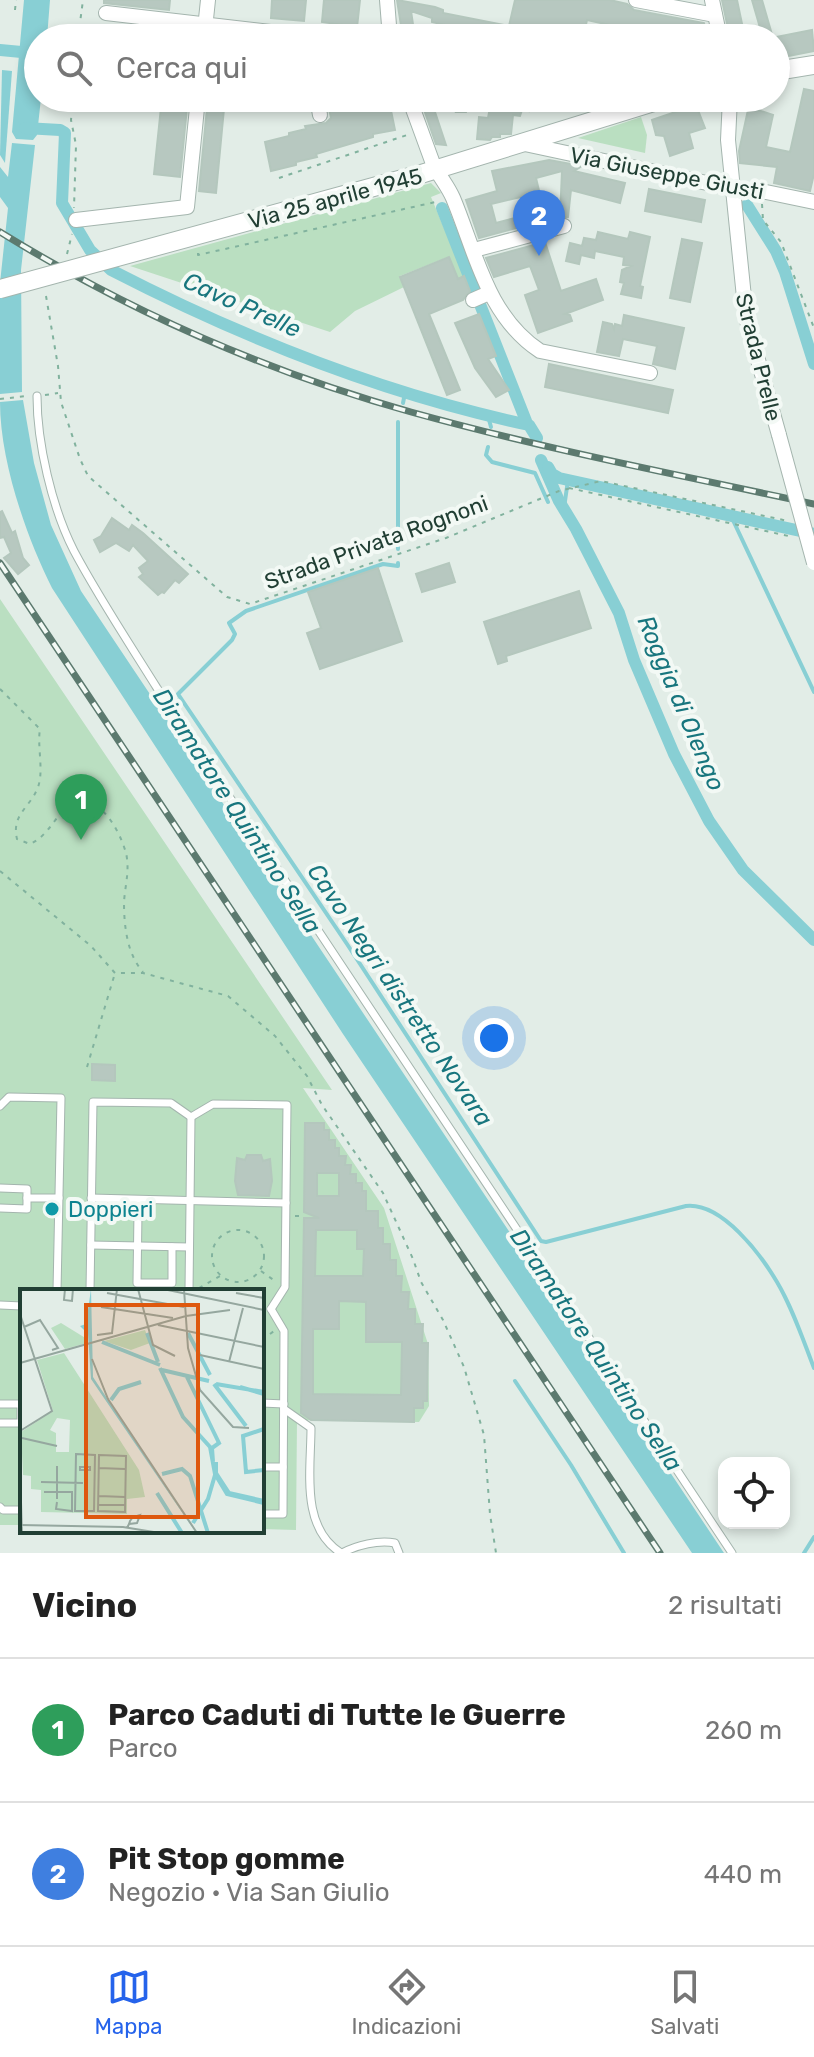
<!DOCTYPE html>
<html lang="it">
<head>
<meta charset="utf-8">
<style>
	:root { --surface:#fff; --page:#f2f2f2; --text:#222; --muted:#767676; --line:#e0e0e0; --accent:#2563eb }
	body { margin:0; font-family:Rubik,sans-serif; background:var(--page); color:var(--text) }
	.controls { position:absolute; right:24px; bottom:24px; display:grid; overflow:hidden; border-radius:16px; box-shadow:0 4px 12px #0003 }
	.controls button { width:72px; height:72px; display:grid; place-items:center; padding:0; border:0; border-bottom:2px solid var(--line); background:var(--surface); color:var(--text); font:40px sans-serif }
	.you { position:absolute; left:494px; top:1038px; width:28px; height:28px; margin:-20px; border:6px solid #fff; border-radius:50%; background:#1a73e8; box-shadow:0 0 0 12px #1a73e833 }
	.badge { display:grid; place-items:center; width:52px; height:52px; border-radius:50%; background:var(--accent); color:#fff; font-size:26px; font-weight:700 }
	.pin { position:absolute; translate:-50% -66px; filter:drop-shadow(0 2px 4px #0008) }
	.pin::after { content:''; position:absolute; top:42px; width:28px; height:24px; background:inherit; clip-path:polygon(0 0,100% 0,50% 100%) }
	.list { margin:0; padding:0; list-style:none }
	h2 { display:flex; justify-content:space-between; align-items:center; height:104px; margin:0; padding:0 32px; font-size:34px }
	h2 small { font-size:26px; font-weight:400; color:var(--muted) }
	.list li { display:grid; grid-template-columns:52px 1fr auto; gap:24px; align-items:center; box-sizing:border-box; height:144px; padding:0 32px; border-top:2px solid var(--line) }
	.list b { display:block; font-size:30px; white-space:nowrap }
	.list p { margin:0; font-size:26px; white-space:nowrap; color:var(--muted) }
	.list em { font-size:26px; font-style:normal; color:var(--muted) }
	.icon { flex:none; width:44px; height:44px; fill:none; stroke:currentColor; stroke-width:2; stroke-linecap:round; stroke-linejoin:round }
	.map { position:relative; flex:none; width:814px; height:1553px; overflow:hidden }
	.search { position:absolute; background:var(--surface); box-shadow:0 4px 12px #0003; left:24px; right:24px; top:24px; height:88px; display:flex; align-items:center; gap:20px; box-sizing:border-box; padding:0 28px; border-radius:44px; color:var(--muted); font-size:30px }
	.sheet { height:392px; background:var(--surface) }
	nav { display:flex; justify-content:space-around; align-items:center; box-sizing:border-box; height:112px; border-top:2px solid var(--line); background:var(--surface); font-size:22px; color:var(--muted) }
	nav a { display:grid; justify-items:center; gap:4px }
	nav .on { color:var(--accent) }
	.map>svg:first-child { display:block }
	.green { fill:#badfc1 }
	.water { fill:#88cfd4 }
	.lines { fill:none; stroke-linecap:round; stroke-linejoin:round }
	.stream { stroke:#88cfd4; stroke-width:4 }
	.canal { stroke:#88cfd4; stroke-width:12 }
	.building { fill:#b7c8c0; stroke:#b4c7bd; stroke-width:2; fill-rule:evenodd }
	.service-casing { stroke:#a4b5ae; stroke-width:9 }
	.minor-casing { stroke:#a4b5ae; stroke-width:16 }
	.tertiary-casing { stroke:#a4b5ae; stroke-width:20 }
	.path { stroke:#81b29e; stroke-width:2; stroke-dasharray:4 6; stroke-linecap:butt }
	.service { stroke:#fff; stroke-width:7 }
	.minor { stroke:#fff; stroke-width:14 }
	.tertiary { stroke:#fff; stroke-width:18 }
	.rail-casing { stroke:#5c7a6f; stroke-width:7 }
	.rail { stroke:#f3f9f5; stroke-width:4; stroke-dasharray:12; stroke-linecap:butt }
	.minor-bridge-casing { stroke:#a4b5ae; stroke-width:16; stroke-linecap:butt }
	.tertiary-bridge-casing { stroke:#a4b5ae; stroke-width:20; stroke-linecap:butt }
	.minor-bridge { stroke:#fff; stroke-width:14 }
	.tertiary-bridge { stroke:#fff; stroke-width:18 }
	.culture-dot { fill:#0f9aa8; stroke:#f3f9f5; stroke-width:3 }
	.labels { text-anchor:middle; stroke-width:8; stroke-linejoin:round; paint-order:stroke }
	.street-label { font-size:22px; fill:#213f34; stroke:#f3f9f5 }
	.culture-label { font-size:22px; fill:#0d838f; stroke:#f3f9f5; text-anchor:start }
	.water-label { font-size:24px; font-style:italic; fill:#18767e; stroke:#f3f9f5 }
	.inset-river { fill:none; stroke:#88cfd4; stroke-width:4 }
	.inset-road { fill:none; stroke:#95a79f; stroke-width:2 }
	.view { fill:#de580e; fill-opacity:0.15; stroke:#de580e; stroke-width:4 }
	.inset-edge { fill:none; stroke:#213f34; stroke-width:4 }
</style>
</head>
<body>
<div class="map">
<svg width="814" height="1553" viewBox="0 0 814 1553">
	<rect width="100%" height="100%" fill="#e2ede7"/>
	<!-- green -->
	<g class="green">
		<path d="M641,117L647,135L645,153L578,138Z"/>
		<path d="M431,183L441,193L431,197L464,276L458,279L448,257L400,276L404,287L355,311L330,332L130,266Z"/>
		<path d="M0,599L332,1090L303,1088L384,1208L428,1344L429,1406L419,1422L297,1420L296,1530L262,1529V1291H22V1525H0Z"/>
	</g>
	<!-- water -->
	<g class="water">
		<path d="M24,0H50L47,38H38V98H41L37,135L33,140L16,139L12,132Z"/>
		<path d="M2,70L12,71L5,163L0,155Z"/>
		<path d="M12,143L35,145L21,270L22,392L0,394V283L8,208L0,197V167L8,177Z"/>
		<path d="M23,400L34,463L51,525L81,591L724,1553H692L343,1034L52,588C26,536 0,461 0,402Z"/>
	</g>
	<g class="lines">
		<!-- stream -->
		<g class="stream">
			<path d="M403,403L405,393"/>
			<path d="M488,416L491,427"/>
			<path d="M488,447L486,455L492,462L535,473L548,502"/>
			<path d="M564,508L568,480"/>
			<path d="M731,516L814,692"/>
			<path d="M398,549V422"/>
			<path d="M398,563V566L383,564L246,611L229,623L235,634L232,640L178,694L347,944L541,1241L546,1242L686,1206C722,1202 761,1255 777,1282C793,1309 803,1340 814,1368"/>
			<path d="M515,1381L571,1465L624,1553"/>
			<path d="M804,1553L814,1537"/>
		</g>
		<!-- canal -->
		<g class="canal">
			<path d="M0,50L32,53"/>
			<path d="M25,128L60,130L65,133L62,203L90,250L111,270C243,338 383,394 529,425L537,438"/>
			<path d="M747,205L776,251L785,272L814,364"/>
			<path d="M442,208L526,421"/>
			<path d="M541,460L559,501L576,529L619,613L634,660L674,754L709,821L743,870L814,940"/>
			<path d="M548,467L552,474L559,478L814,534"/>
		</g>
	</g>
	<!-- building -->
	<g class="building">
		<path d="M104,0H170L169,10L104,3Z"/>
		<path d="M272,0H306L304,21L271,18Z"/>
		<path d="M324,0H360L357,27L322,22Z"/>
		<path d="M397,0L435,7L443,10V13L509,26L515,0H610L627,4L634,10L704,23L707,38H690L689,34L646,27L643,38H607L610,25L587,20L583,38H571L573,29L547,26L545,38H500L432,22V18L411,11L415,38H403Z"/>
		<path d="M722,0H737L745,38H730Z"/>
		<path d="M752,0H762L773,38H763Z"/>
		<path d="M812,30L814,51L778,58L776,37Z"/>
		<path d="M804,89L814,91V174L810,191L774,183L777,167L740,163L739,151L748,110L752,108L773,115L766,147L790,152Z"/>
		<path d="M162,98H188L180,177L154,174Z"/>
		<path d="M208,98H225L216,193L199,191Z"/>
		<path d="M327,98H377L378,103L389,101L395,130L373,134V137L316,154L317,157L296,162V165L271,171L265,142L289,136V133L306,129L305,126L326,123L331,118Z"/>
		<path d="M420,98H469L466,112H456L457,109L432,103L446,145L436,144Z"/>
		<path d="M495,98H531L529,111L522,110L520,116L513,115L511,134H500V137H492L490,140L477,139L479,117L488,118L491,102L494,103Z"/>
		<path d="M696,105L705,128L689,133L693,148L670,156L664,136L656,135L652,120Z"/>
		<path d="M549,160L582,166L574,171L625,183L620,203L571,190L568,217H560L562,171L536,178L546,220L479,238L466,200L497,191L492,171ZM525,196L530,214L496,223L491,204Z"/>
		<path d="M649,189L705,200L701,222L645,211Z"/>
		<path d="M598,232L628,239L630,232L650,237L640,286L643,287L641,298L621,294L624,283L620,282L622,270L631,266L623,265L624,257L595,251L594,258L581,255L579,264L566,261L570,243L582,246L584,238L596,240Z"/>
		<path d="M682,239L702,243L690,302L670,298Z"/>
		<path d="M545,242L561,291L596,279L603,300L565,314L570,315L572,321L538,333L525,295L539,290L530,266L494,277L486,258Z"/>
		<path d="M449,257L458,279L464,276L470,291L463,300L429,314L460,390L447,395L400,277Z"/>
		<path d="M479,314L496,356L488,359L509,390L496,397L475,368L455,323Z"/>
		<path d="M624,315L684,328L675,369L653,364L657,346L623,339L619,356L597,352L603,322L612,324L614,329L615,324L622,326Z"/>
		<path d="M549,364L673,390L668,413L545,387Z"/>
		<path d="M2,511L12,533L15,531L23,558L29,565L18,574L4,558L11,553L4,537L0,538V512Z"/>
		<path d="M112,518L129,530L132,525L143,533L188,574L179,583L175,580L164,593L162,592L158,595L139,577L143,574L139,568L148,561L133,545L129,551L116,543L100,552L94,540L101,536Z"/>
		<path d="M449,563L455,582L422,592L416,574Z"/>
		<path d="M378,568L402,641L320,669L307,633L321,628L308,592Z"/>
		<path d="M579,591L591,628L506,656L507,661L498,664L484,622Z"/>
		<path d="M92,1064L115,1065V1081L92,1080Z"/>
		<path d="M305,1123H324V1130H329V1140H335V1148H339V1156H346L345,1165H351L350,1174H356V1183H362V1191H366V1211H378V1228H383V1244H390V1260H396V1276H402L401,1292H409L408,1309H415V1324H423L422,1343H428L427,1401H423V1408H414V1422L311,1420L301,1413L304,1218H319L304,1212ZM317,1173H339V1196H317ZM316,1230H357V1249H364L363,1276H315ZM339,1301L366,1302V1342H402L401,1395L313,1394V1329H339Z"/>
		<path d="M247,1155H261L263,1161L270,1159L272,1181L269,1196L238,1195L235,1181L237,1158L245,1160Z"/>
	</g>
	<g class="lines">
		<defs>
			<g id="service">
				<path d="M37,396C37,443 52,508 74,551C99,598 129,643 157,688L732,1553"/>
				<path d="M0,1106L9,1097L61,1098L57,1291"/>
				<path d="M0,1188L27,1189V1209L0,1208"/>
				<path d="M27,1198H59"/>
				<path d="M91,1198L286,1203"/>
				<path d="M91,1211L138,1212L137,1283H172V1247"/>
				<path d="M91,1245L189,1247"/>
				<path d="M90,1291L93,1102L171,1103L191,1117L213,1104L287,1105L285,1287L271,1309"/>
				<path d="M189,1291L191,1117"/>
				<path d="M0,1305L22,1306"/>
				<path d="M262,1403L284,1404"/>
				<path d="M0,1404H21V1423H0"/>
				<path d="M284,1409L311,1428C311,1470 300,1527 341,1553"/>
				<path d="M262,1467H283"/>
				<path d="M0,1507L3,1510H22"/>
				<path d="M262,1514H283L284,1331L271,1309"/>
				<path d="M342,1553C357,1545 378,1540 395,1543L399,1553"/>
			</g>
			<g id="minor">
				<path d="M387,0L390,38"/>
				<path d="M636,0L715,15"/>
				<path d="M712,0L720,38"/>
				<path d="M106,13L322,38"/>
				<path d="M204,38L208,0"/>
				<path d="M317,98L320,115"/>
				<path d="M409,98L432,161C437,174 447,184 453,198C476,253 487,316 540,351L650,373"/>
				<path d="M730,98L728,140L746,317L779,435"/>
				<path d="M520,143L735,189L766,192L814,202"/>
				<path d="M76,220L187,207L198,98"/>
				<path d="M474,250L564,226"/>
				<path d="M473,300L489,293"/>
			</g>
			<g id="tertiary">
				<path d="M776,71L814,65"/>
				<path d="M421,174L667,98"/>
			</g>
		</defs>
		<!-- service casing -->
		<use href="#service" class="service-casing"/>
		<!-- minor casing -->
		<use href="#minor" class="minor-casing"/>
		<!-- tertiary casing -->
		<use href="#tertiary" class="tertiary-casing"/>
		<!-- path -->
		<g class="path">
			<path d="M15,10L16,0"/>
			<path d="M78,38L83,0"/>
			<path d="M73,98L71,120L76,145L74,208"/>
			<path d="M279,178L407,135"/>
			<path d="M762,204L763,220L781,242L814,328"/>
			<path d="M198,253V255L440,201"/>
			<path d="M67,254L72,234"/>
			<path d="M46,296L58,366L61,402L80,459L88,476L227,597L250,604L446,538L559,491L601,481L788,521"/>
			<path d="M45,395L58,393"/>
			<path d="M0,399L27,396"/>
			<path d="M569,488L793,537"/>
			<path d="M0,689L40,729C37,746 44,771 38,787C31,807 11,814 17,839L30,844C51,835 58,808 74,803C101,794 120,832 126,853C130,870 125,886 124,902C124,926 127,954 143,972"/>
			<path d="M0,871L91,946L115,973H143L228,996L275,1036L307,1076L322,1105L383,1193L413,1259L421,1282L443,1320L464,1367L484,1435L490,1514L496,1553"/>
			<path d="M87,1067L115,973"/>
			<path d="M295,1216H304"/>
			<circle cx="238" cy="1256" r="26"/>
			<path d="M261,1271L275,1281"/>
			<path d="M199,1288L220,1276"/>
			<path d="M262,1340L274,1331"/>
		</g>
		<!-- service -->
		<use href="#service" class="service"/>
		<!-- minor -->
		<use href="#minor" class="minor"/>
		<!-- tertiary -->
		<use href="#tertiary" class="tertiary"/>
		<defs>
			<g id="rail">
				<path d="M0,232C127,310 267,372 411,412C544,449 679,475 814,504"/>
				<path d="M0,563L660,1553"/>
			</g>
		</defs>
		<!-- rail casing -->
		<use href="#rail" class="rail-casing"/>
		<!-- rail -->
		<use href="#rail" class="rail"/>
		<defs>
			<path id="minor-bridge" d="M779,435L814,563"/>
			<path id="tertiary-bridge" d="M0,289L421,174"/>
		</defs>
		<!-- minor-bridge casing -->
		<use href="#minor-bridge" class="minor-bridge-casing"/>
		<!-- tertiary-bridge casing -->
		<use href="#tertiary-bridge" class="tertiary-bridge-casing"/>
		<!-- minor-bridge -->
		<use href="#minor-bridge" class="minor-bridge"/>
		<!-- tertiary-bridge -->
		<use href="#tertiary-bridge" class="tertiary-bridge"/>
	</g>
	<!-- markers -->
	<circle class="culture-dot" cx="52" cy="1209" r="8"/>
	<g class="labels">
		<!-- street labels -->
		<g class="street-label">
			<text transform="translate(667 173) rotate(11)" y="8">Via Giuseppe Giusti</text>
			<text transform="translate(335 198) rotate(-15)" y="8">Via 25 aprile 1945</text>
			<text transform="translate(759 357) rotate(76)" y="8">Strada Prelle</text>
			<text transform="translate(376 542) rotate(-20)" y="8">Strada Privata Rognoni</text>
		</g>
		<!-- culture labels -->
		<g class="culture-label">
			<text x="68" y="1217">Doppieri</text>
		</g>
		<!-- water labels -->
		<g class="water-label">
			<text transform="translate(242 305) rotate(24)" y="8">Cavo Prelle</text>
			<text transform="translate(681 703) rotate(67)" y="8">Roggia di Olengo</text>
			<text transform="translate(237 811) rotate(57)" y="8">Diramatore Quintino Sella</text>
			<text transform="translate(400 995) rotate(56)" y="8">Cavo Negri distretto Novara</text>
			<text transform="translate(596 1350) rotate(56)" y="8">Diramatore Quintino Sella</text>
		</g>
	</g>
	<!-- overview -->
	<g transform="translate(20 1289)">
		<rect width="244" height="244" fill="#e2ede7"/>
		<path d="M41,34L67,50V54L45,60L31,39ZM125,41L130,54L111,61L84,52ZM44,64L119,181L125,208L107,210V225L21,223V201L11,200V187L3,186L1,143L33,122L17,71ZM37,129L50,131L49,163H36V144L30,141Z" fill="#badfc1" fill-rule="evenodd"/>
		<path d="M71,0L73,88L176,244L71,90L68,45L60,37L66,35Z" fill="#88cfd4"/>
		<path class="inset-river" d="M127,44L138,73M168,44L190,86M82,53L140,76M140,79L163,128L190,158L195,185L207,205L244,214M142,81L189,92M166,86L199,154L192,159L193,173M194,95L226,137M196,95L244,103M220,98L244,105M91,111L99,100L121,93M244,140L223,147L226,183L244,181M196,173V184L209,204L244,212M142,185L162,180L170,187L188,244M137,204L162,244M173,234L188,210L195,186"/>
		<path class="inset-road" d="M45,0L44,11L52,12L53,0M118,0L133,56L155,67M143,0L244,21M164,0L168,59L180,101L213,138L229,139M87,4L164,18M216,4L244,9M81,18L153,29M0,25L32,122L0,142M138,36L244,58M4,38L20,31L38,59L32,61M77,46L92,44L97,0M180,66L244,80M72,70L88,110L177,244M209,73L223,19M0,74L166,27L210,21M2,149L37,157M56,165L75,166L74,222H55ZM79,166L106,167L105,223L78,222ZM60,178H70V181H60ZM79,179L105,180M0,182L2,244M21,193L63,194M24,203H52V222L36,220L37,213M79,207L105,208M37,210V177M78,216H105M0,236L103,238L140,244M107,239L109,235L110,232L113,228L120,226L117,234L109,235"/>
		<path class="view" d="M66,16H178V228H66Z"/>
		<rect width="244" height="244" class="inset-edge"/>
	</g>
</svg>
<div class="controls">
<button><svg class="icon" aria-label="locate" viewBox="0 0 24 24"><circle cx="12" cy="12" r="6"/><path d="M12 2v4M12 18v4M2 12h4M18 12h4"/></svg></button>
</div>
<div class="you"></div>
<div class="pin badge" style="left:81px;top:840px;background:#2e9e5b">1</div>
<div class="pin badge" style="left:539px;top:256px;background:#3f7fe0">2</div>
<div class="search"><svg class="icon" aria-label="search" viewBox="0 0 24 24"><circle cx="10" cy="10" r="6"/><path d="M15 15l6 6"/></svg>Cerca qui</div>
</div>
<section class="sheet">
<h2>Vicino<small>2 risultati</small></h2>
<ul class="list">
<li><span class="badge" style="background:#2e9e5b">1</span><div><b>Parco Caduti di Tutte le Guerre</b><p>Parco</p></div><em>260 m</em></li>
<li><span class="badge" style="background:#3f7fe0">2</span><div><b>Pit Stop gomme</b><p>Negozio · Via San Giulio</p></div><em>440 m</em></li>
</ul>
</section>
<nav>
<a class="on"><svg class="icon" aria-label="map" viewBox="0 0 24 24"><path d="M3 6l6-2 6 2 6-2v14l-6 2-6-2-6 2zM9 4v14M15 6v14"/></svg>Mappa</a>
<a><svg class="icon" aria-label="directions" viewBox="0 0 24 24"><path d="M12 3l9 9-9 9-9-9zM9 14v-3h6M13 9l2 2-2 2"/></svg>Indicazioni</a>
<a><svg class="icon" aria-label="saved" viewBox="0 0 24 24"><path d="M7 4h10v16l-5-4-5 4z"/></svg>Salvati</a>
</nav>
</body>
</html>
